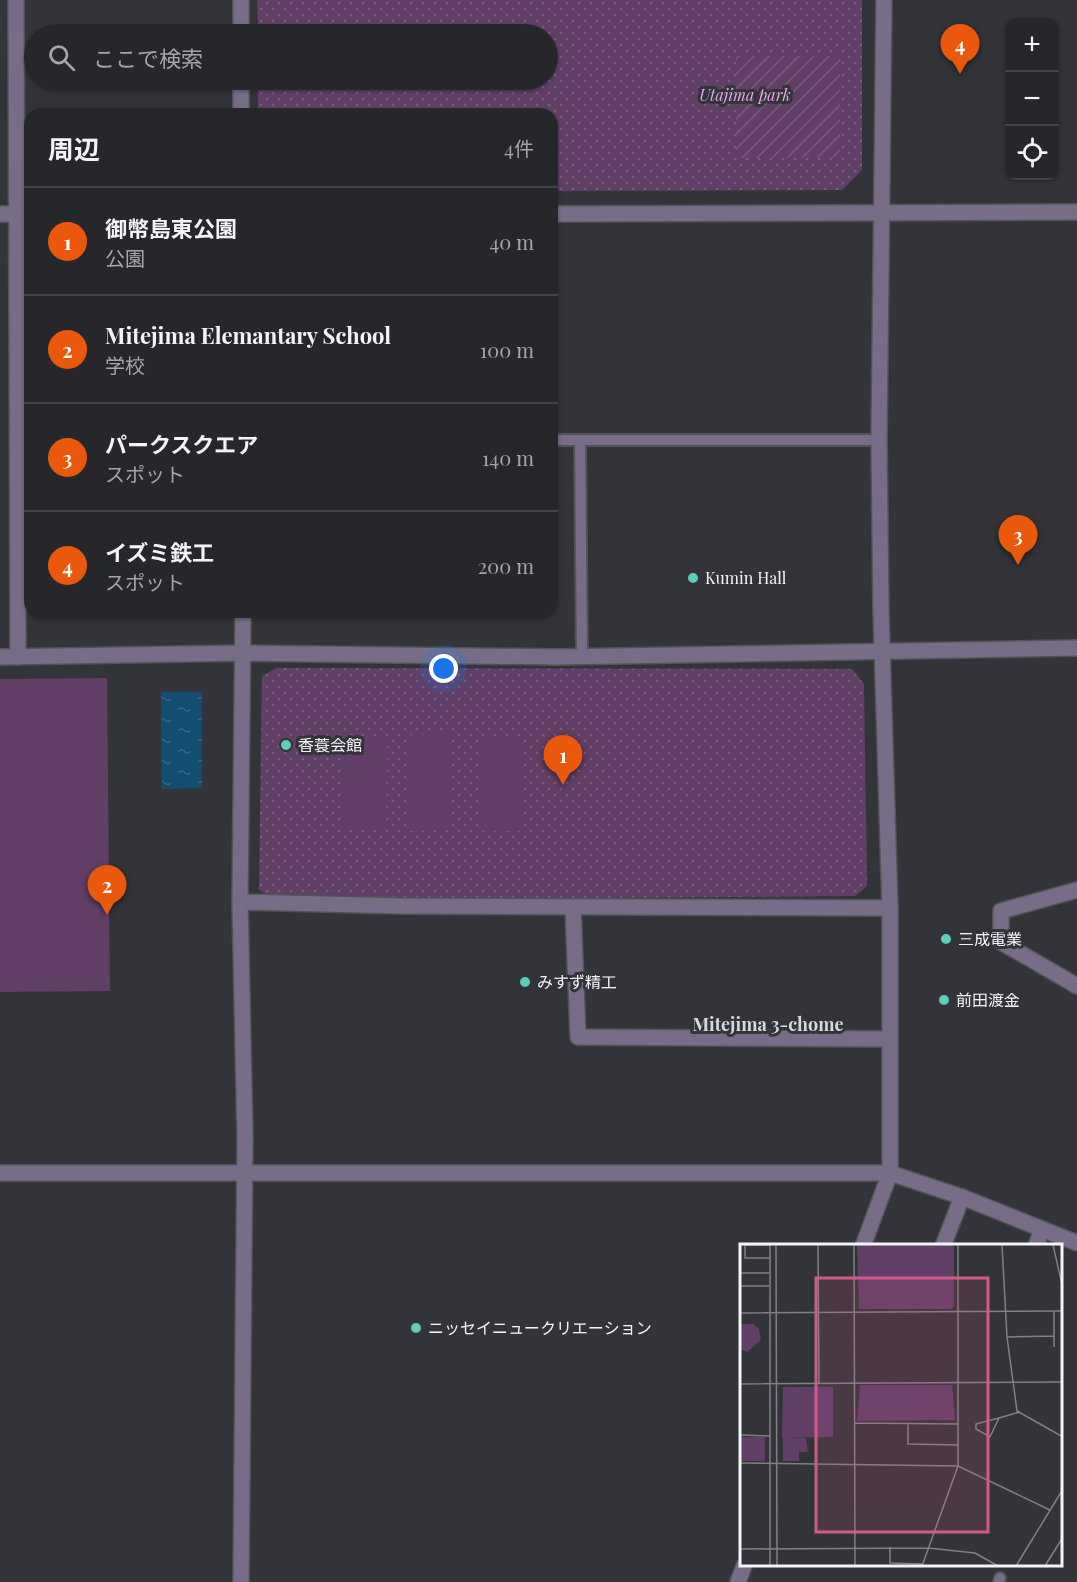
<!DOCTYPE html>
<html lang="ja">
<head>
<meta charset="utf-8">
<style>
	:root { --surface:#26272b; --page:#323337; --text:#f1f3f6; --muted:#a4a5a9; --line:#424447; --accent:#ea580c }
	body { margin:0; font-family:"Playfair Display","Noto Sans JP",serif; background:var(--page); color:var(--text) }
	.controls { position:absolute; right:18px; top:18px; display:grid; overflow:hidden; border-radius:12px; box-shadow:0 2px 4px #0004 }
	.controls button { width:54px; height:54px; display:grid; place-items:center; padding:0; border:0; border-bottom:2px solid var(--line); background:var(--surface); color:var(--text); font:30px sans-serif }
	.you { position:absolute; left:444px; top:669px; width:21px; height:21px; margin:-15px; border:4px solid #fff; border-radius:50%; background:#1a73e8; box-shadow:0 0 0 9px #1a73e833 }
	.badge { display:grid; place-items:center; width:39px; height:39px; border-radius:50%; background:var(--accent); color:#fff; font-size:20px; font-weight:700 }
	.pin { position:absolute; translate:-50% -50px; filter:drop-shadow(0 2px 3px #0008) }
	.pin::after { content:''; position:absolute; top:32px; width:21px; height:18px; background:inherit; clip-path:polygon(0 0,100% 0,50% 100%) }
	.list { margin:0; padding:0; list-style:none }
	h2 { display:flex; justify-content:space-between; align-items:center; height:78px; margin:0; padding:0 24px; font-size:26px }
	h2 small { font-size:20px; font-weight:400; color:var(--muted) }
	.list li { display:grid; grid-template-columns:39px 1fr auto; gap:18px; align-items:center; box-sizing:border-box; height:108px; padding:0 24px; border-top:2px solid var(--line) }
	.list b { display:block; font-size:22px; white-space:nowrap }
	.list p { margin:0; font-size:20px; white-space:nowrap; color:var(--muted) }
	.list em { font-size:20px; font-style:normal; color:var(--muted) }
	.icon { flex:none; width:33px; height:33px; fill:none; stroke:currentColor; stroke-width:2; stroke-linecap:round; stroke-linejoin:round }
	.map { position:relative; flex:none; width:1077px; height:1582px; overflow:hidden }
	.search { position:absolute; background:var(--surface); box-shadow:0 2px 4px #0004; left:24px; top:24px; width:534px; height:66px; display:flex; align-items:center; gap:15px; box-sizing:border-box; padding:0 21px; border-radius:33px; color:var(--muted); font-size:22px }
	.panel { position:absolute; background:var(--surface); box-shadow:0 2px 4px #0004; left:24px; top:108px; width:534px; height:510px; border-radius:18px }
	.map>svg:first-child { display:block }
	.park { fill:url(#park-dots) }
	.garden { fill:url(#garden-furrows) }
	.pitch { fill:#613f66 }
	.water { fill:url(#water-ripples) }
	.lines { fill:none; stroke-linecap:round; stroke-linejoin:round }
	.service-casing { stroke:#525358; stroke-width:14 }
	.minor-casing { stroke:#525358; stroke-width:18 }
	.tertiary-casing { stroke:#525358; stroke-width:18 }
	.service { stroke:#776d89; stroke-width:10 }
	.minor { stroke:#776d89; stroke-width:15 }
	.tertiary { stroke:#776d89; stroke-width:15 }
	.poi-dot { fill:#5eceb8; stroke:#333439; stroke-width:2 }
	.labels { text-anchor:middle; stroke-width:6; stroke-linejoin:round; paint-order:stroke }
	.park-label { font-size:16px; font-style:italic; fill:#eaa4f3; stroke:#333439 }
	.poi-label { font-size:16px; fill:#f4f4f8; stroke:#333439; text-anchor:start }
	.neighbourhood-label { font-size:18px; font-weight:bold; fill:#d7d8de; stroke:#333439 }
	.inset-road { fill:none; stroke:#808185; stroke-width:1.5 }
	.view { fill:#d15a8a; fill-opacity:0.15; stroke:#d15a8a; stroke-width:3 }
	.inset-edge { fill:none; stroke:#f4f4f8; stroke-width:3 }
</style>
</head>
<body>
<div class="map">
<svg width="1077" height="1582" viewBox="0 0 1077 1582">
	<defs>
		<pattern id="park-dots" width="8" height="8" patternUnits="userSpaceOnUse" patternTransform="scale(1.5)"><rect width="8" height="8" fill="#613f66"/><path d="M2 2h.1M6 6h.1" fill="none" stroke="#785b7d" stroke-width="1.8" stroke-linecap="round"/></pattern>
		<pattern id="garden-furrows" width="10" height="10" patternUnits="userSpaceOnUse" patternTransform="scale(1.5)"><rect width="10" height="10" fill="#613f66"/><path d="M-1 1l2-2M0 10L10 0M9 11l2-2" fill="none" stroke="#785b7d"/></pattern>
		<pattern id="water-ripples" width="26" height="14" patternUnits="userSpaceOnUse" patternTransform="scale(1.5)"><rect width="26" height="14" fill="#134d6f"/><path d="M2 4q2-2 4 0t4 0M15 11q2-2 4 0t4 0" fill="none" stroke="#366784"/></pattern>
	</defs>
	<rect width="100%" height="100%" fill="#333439"/>
	<!-- park -->
	<g class="park">
		<path d="M257,0H862V170L842,190L552,191V114H258V80H548V34H258Z"/>
		<path d="M277,668L852,669L864,684L867,886L855,896L275,900L259,890L262,676Z"/>
	</g>
	<!-- garden -->
	<path class="garden" d="M840,56V157L736,158V56Z"/>
	<!-- pitch -->
	<g class="pitch">
		<path d="M107,678L110,991L0,992V679Z"/>
		<path d="M448,734L449,830L408,831L407,735Z"/>
		<path d="M343,737H387L386,830H343Z"/>
		<path d="M523,738L524,831H482L481,739Z"/>
	</g>
	<!-- water -->
	<path class="water" d="M161,692H202V788L162,789Z"/>
	<g class="lines">
		<defs>
			<g id="service">
				<path d="M552,440H879"/>
				<path d="M580,440L582,656"/>
				<path d="M999,1582L1000,1578"/>
			</g>
			<g id="minor">
				<path d="M16,0L18,657"/>
				<path d="M241,0V34"/>
				<path d="M241,80V114"/>
				<path d="M0,657L244,653L558,657L1077,648"/>
				<path d="M1077,890L1001,911V942L1077,986"/>
				<path d="M240,902L403,906L890,908"/>
				<path d="M573,907L578,1037L890,1039"/>
				<path d="M0,1173H890L962,1197L1077,1243"/>
				<path d="M943,1246L962,1197"/>
				<path d="M1036,1246L1042,1229"/>
				<path d="M241,1582L245,1137L240,902L243,612"/>
			</g>
			<g id="tertiary">
				<path d="M0,214H30"/>
				<path d="M552,214L1077,212"/>
				<path d="M863,1246L890,1173V908L881,612L879,440L884,0"/>
				<path d="M738,1582L744,1566"/>
			</g>
		</defs>
		<!-- service casing -->
		<use href="#service" class="service-casing"/>
		<!-- minor casing -->
		<use href="#minor" class="minor-casing"/>
		<!-- tertiary casing -->
		<use href="#tertiary" class="tertiary-casing"/>
		<!-- service -->
		<use href="#service" class="service"/>
		<!-- minor -->
		<use href="#minor" class="minor"/>
		<!-- tertiary -->
		<use href="#tertiary" class="tertiary"/>
	</g>
	<!-- markers -->
	<g class="poi-dot">
		<circle cx="693" cy="578" r="6"/>
		<circle cx="286" cy="745" r="6"/>
		<circle cx="946" cy="939" r="6"/>
		<circle cx="525" cy="982" r="6"/>
		<circle cx="944" cy="1000" r="6"/>
		<circle cx="416" cy="1328" r="6"/>
	</g>
	<g class="labels">
		<!-- park labels -->
		<g class="park-label">
			<text x="745" y="101">Utajima park</text>
		</g>
		<!-- poi labels -->
		<g class="poi-label">
			<text x="705" y="584">Kumin Hall</text>
			<text x="298" y="751">香蓑会館</text>
			<text x="958" y="945">三成電業</text>
			<text x="537" y="988">みすず精工</text>
			<text x="956" y="1006">前田渡金</text>
			<text x="428" y="1334">ニッセイニュークリエーション</text>
		</g>
		<!-- neighbourhood labels -->
		<g class="neighbourhood-label">
			<text x="768" y="1031">Mitejima 3-chome</text>
		</g>
	</g>
	<!-- overview -->
	<g transform="translate(740 1244)">
		<rect width="322" height="322" fill="#333439"/>
		<path d="M43,194H66L68,208H59V217H43Z" fill="#613f66"/>
		<path d="M117,1H214V62L211,65H119ZM120,141H212L215,176L117,177ZM0,193H25V217H0Z" fill="#613f66"/>
		<path d="M193 51a9 9 0 1 1 18 0a9 9 0 1 1-18 0Z" fill="#613f66"/>
		<path d="M128,1H200V26L150,27ZM0,80H13L19,85L21,96L7,108L0,105ZM43,143H93V193L42,194Z" fill="#613f66"/>
		<path class="inset-road" d="M36,1L37,322M78,1L79,139M114,1L115,322M262,1L267,93L277,167L323,193M313,1L323,45M30,14H5V1H30M0,29H29M0,42H29M314,68V103M0,69L323,67M267,93L314,92M0,140L323,138M259,174L236,180V185L250,193L259,174L280,168M114,179L218,180M168,180V200L218,201M0,191L31,192M0,219L218,222L310,266M150,303V319L182,320M0,305L188,304L235,309L258,322M30,322V1M182,322L218,222V1M276,322L323,245M305,322L323,293"/>
		<path class="view" d="M76,34H248V288H76Z"/>
		<rect width="322" height="322" class="inset-edge"/>
	</g>
</svg>
<div class="controls">
<button>+</button>
<button>−</button>
<button><svg class="icon" aria-label="locate" viewBox="0 0 24 24"><circle cx="12" cy="12" r="6"/><path d="M12 2v4M12 18v4M2 12h4M18 12h4"/></svg></button>
</div>
<div class="you"></div>
<div class="pin badge" style="left:563px;top:785px">1</div>
<div class="pin badge" style="left:107px;top:915px">2</div>
<div class="pin badge" style="left:1018px;top:565px">3</div>
<div class="pin badge" style="left:960px;top:74px">4</div>
<div class="search"><svg class="icon" aria-label="search" viewBox="0 0 24 24"><circle cx="10" cy="10" r="6"/><path d="M15 15l6 6"/></svg>ここで検索</div>
<section class="panel">
<h2>周辺<small>4件</small></h2>
<ul class="list">
<li><span class="badge">1</span><div><b>御幣島東公園</b><p>公園</p></div><em>40 m</em></li>
<li><span class="badge">2</span><div><b>Mitejima Elemantary School</b><p>学校</p></div><em>100 m</em></li>
<li><span class="badge">3</span><div><b>パークスクエア</b><p>スポット</p></div><em>140 m</em></li>
<li><span class="badge">4</span><div><b>イズミ鉄工</b><p>スポット</p></div><em>200 m</em></li>
</ul>
</section>
</div>
</body>
</html>
